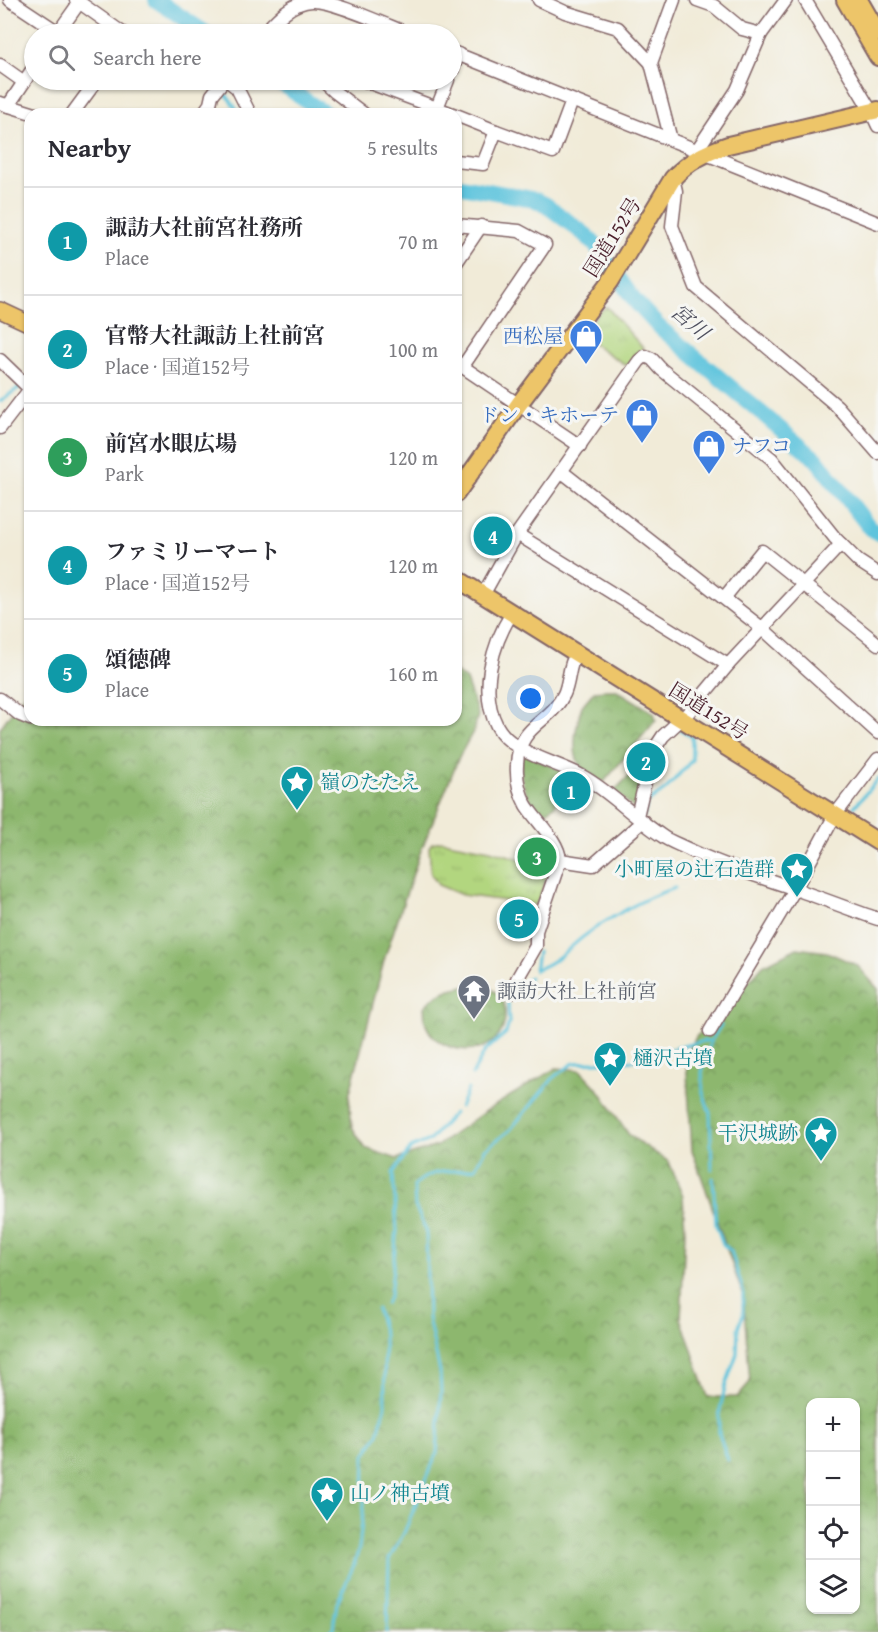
<!DOCTYPE html>
<html lang="en">
<head>
<meta charset="utf-8">
<style>
	:root { --surface:#fff; --page:#f2f2f3; --text:#2b2b33; --muted:#7c7c81; --line:#e1e1e2; --accent:#d93025 }
	body { margin:0; font-family:"Gentium Book Plus","Noto Serif JP",serif; background:var(--page); color:var(--text) }
	.controls { position:absolute; right:18px; bottom:18px; display:grid; overflow:hidden; border-radius:12px; box-shadow:0 2px 4px #0004 }
	.controls button { width:54px; height:54px; display:grid; place-items:center; padding:0; border:0; border-bottom:2px solid var(--line); background:var(--surface); color:var(--text); font:30px sans-serif }
	.you { position:absolute; left:531px; top:699px; width:21px; height:21px; margin:-15px; border:4px solid #fff; border-radius:50%; background:#1a73e8; box-shadow:0 0 0 9px #1a73e833 }
	.badge { display:grid; place-items:center; width:39px; height:39px; border-radius:50%; background:var(--accent); color:#fff; font-size:20px; font-weight:700 }
	.pin { position:absolute; translate:-50% -50%; border:3px solid #fff; box-shadow:0 2px 6px #0006 }
	.list { margin:0; padding:0; list-style:none }
	h2 { display:flex; justify-content:space-between; align-items:center; height:78px; margin:0; padding:0 24px; font-size:26px }
	h2 small { font-size:20px; font-weight:400; color:var(--muted) }
	.list li { display:grid; grid-template-columns:39px 1fr auto; gap:18px; align-items:center; box-sizing:border-box; height:108px; padding:0 24px; border-top:2px solid var(--line) }
	.list b { display:block; font-size:22px; white-space:nowrap }
	.list p { margin:0; font-size:20px; white-space:nowrap; color:var(--muted) }
	.list em { font-size:20px; font-style:normal; color:var(--muted) }
	.icon { flex:none; width:33px; height:33px; fill:none; stroke:currentColor; stroke-width:2; stroke-linecap:round; stroke-linejoin:round }
	.map { position:relative; flex:none; width:878px; height:1632px; overflow:hidden }
	.search { position:absolute; background:var(--surface); box-shadow:0 2px 4px #0004; left:24px; top:24px; width:438px; height:66px; display:flex; align-items:center; gap:15px; box-sizing:border-box; padding:0 21px; border-radius:33px; color:var(--muted); font-size:22px }
	.panel { position:absolute; background:var(--surface); box-shadow:0 2px 4px #0004; left:24px; top:108px; width:438px; height:618px; border-radius:18px }
	.map>svg:first-child { display:block }
	.forest { fill:url(#forest-crowns); stroke:#6c6b4c; stroke-width:1.5; fill-rule:evenodd }
	.park { fill:url(#park-tufts); stroke:#7e7a55; stroke-width:1.5 }
	.lines { fill:none; stroke-linecap:round; stroke-linejoin:round }
	.stream { stroke:#5fc4dd; stroke-width:3 }
	.river { stroke:#5fc4dd; stroke-width:16 }
	.minor-casing { stroke:#846668; stroke-width:15 }
	.major-casing { stroke:#846668; stroke-width:18 }
	.highway-casing { stroke:#846668; stroke-width:20 }
	.minor { stroke:#fff; stroke-width:12 }
	.major { stroke:#edc569; stroke-width:15 }
	.highway { stroke:#edc569; stroke-width:16 }
	.labels { text-anchor:middle; stroke-width:6; stroke-linejoin:round; paint-order:stroke }
	.street-label { font-size:20px; fill:#4a1f2b; stroke:#f6f6f2 }
	.shop-label { font-size:20px; fill:#366cbe; stroke:#f6f6f2; text-anchor:end }
	.culture-label { font-size:20px; fill:#0d838f; stroke:#f6f6f2; text-anchor:start }
	.worship-label { font-size:20px; fill:#5b616d; stroke:#f6f6f2; text-anchor:start }
	.water-label { font-size:21px; font-style:italic; fill:#505160; stroke:#f6f6f2 }
</style>
</head>
<body>
<div class="map">
<svg width="878" height="1632" viewBox="0 0 878 1632">
	<defs>
		<pattern id="forest-crowns" width="20" height="18" patternUnits="userSpaceOnUse" patternTransform="scale(1.5)"><rect width="20" height="18" fill="#8db76e"/><path d="M2 6a3 3 0 1 1 6 0M12 15a3 3 0 1 1 6 0" fill="none" stroke="#75945b"/></pattern>
		<pattern id="park-tufts" width="24" height="20" patternUnits="userSpaceOnUse" patternTransform="scale(1.5)"><rect width="24" height="20" fill="#b2d67f"/><path d="M3 7l-1-3M5 7V3M7 7l1-3M15 17l-1-3M17 17v-4M19 17l1-3" fill="none" stroke="#9bb76e"/></pattern>
	</defs>
	<rect width="100%" height="100%" fill="#f6f6f2"/>
	<filter id="ink" filterUnits="userSpaceOnUse"><feTurbulence type="fractalNoise" baseFrequency=".0167" numOctaves="2"/><feDisplacementMap in="SourceGraphic" scale="12" xChannelSelector="R" yChannelSelector="G"/><feConvolveMatrix kernelMatrix="1 2 1 2 8 2 1 2 1" color-interpolation-filters="sRGB"/></filter>
	<filter id="wash" filterUnits="userSpaceOnUse"><feTurbulence type="fractalNoise" baseFrequency=".008" numOctaves="4" result="noise"/><feDisplacementMap in="SourceGraphic" scale="24" xChannelSelector="R" yChannelSelector="G"/><feGaussianBlur stdDeviation="1.35" result="paint"/><feColorMatrix in="noise" values="0 0 0 0 0 0 0 0 0 0 0 0 0 0 0 0 0 1.4 0 .05"/><feComposite in="paint" operator="in"/></filter>
	<g filter="url(#wash)">
		<rect width="100%" height="100%" fill="#f1ebd8"/>
		<!-- forest -->
		<g class="forest">
			<path d="M456,672L466,680L478,715L474,730L459,757L420,853L385,957L349,1096L352,1127L365,1148L397,1159L437,1146L484,1112L556,1068L580,1070L599,1090L629,1135L669,1162L683,1196L685,1232L681,1318L708,1397H737L750,1382L743,1295L692,1150L686,1058L696,1037L724,1010L763,965L797,948L827,952L857,965L878,989V1632H0V728L30,686V720H456ZM810,1402H856V1610H810Z"/>
			<path d="M606,690H617L654,713L656,720L604,782C577,776 572,755 576,730C578,723 579,713 582,706C585,701 591,696 594,691Z"/>
			<path d="M522,753L568,773L555,805L548,811H541C523,798 518,774 522,753Z"/>
			<path d="M641,766L646,769L636,810L614,791L638,767Z"/>
			<path d="M481,985C495,990 504,995 505,1010C509,1063 433,1059 425,1021C424,1017 425,1012 424,1007C440,988 458,986 481,985Z"/>
		</g>
		<!-- park -->
		<g class="park">
			<path d="M607,307L643,348L627,366L581,336L599,312Z"/>
			<path d="M442,841L490,850L550,868L536,905L462,895L438,885L431,874L429,847L432,843Z"/>
		</g>
		<g class="lines">
			<!-- stream -->
			<g class="stream">
				<path d="M222,89L240,114"/>
				<path d="M0,401L23,385"/>
				<path d="M854,807L878,779"/>
				<path d="M644,816L647,803L666,789L692,760V737L681,730"/>
				<path d="M806,883L817,860"/>
				<path d="M535,968L537,969C555,963 569,948 583,937C606,919 648,896 675,888"/>
				<path d="M535,971L538,952"/>
				<path d="M522,984L530,977"/>
				<path d="M711,1042L704,1059L702,1073L703,1093L710,1113L712,1169"/>
				<path d="M472,1075L485,1051L506,1033L509,1023L508,1003"/>
				<path d="M460,1107L468,1089"/>
				<path d="M713,1178L716,1225L723,1244L731,1251L743,1291V1315L738,1328L737,1354L725,1387L719,1414V1434L728,1460"/>
				<path d="M386,1304L390,1295L397,1231L393,1173L411,1148L430,1140L454,1113"/>
				<path d="M328,1632L333,1628L337,1603L354,1565L359,1548L364,1504L365,1455L378,1434L385,1406L384,1335L377,1309"/>
				<path d="M387,1632L389,1559L404,1533L437,1453L441,1391L440,1372L428,1318L426,1230L415,1206L414,1186C433,1166 451,1174 475,1168L485,1149L510,1130L555,1076L574,1063L639,1060L663,1051L704,1041H711L721,1025"/>
			</g>
			<!-- river -->
			<g class="river">
				<path d="M156,0L207,34"/>
				<path d="M276,80L326,114"/>
				<path d="M456,185L522,197L536,200L546,205L587,236L597,247L634,300L657,325L817,460L870,528L878,533"/>
			</g>
		</g>
	</g>
	<g filter="url(#ink)">
		<g class="lines">
			<defs>
				<g id="minor">
					<path d="M10,0L58,32"/>
					<path d="M76,0L124,34"/>
					<path d="M539,0L565,12L618,28L651,63L671,140"/>
					<path d="M697,0L714,6L742,29L761,34"/>
					<path d="M805,0L871,111L878,126"/>
					<path d="M57,34L79,3"/>
					<path d="M263,34C276,20 291,2 312,1C332,0 388,26 409,34"/>
					<path d="M452,52L878,223"/>
					<path d="M651,63L674,0"/>
					<path d="M0,65L24,82"/>
					<path d="M452,71L458,54"/>
					<path d="M227,80L237,88L250,114"/>
					<path d="M322,80L335,92L364,114"/>
					<path d="M362,80L453,114"/>
					<path d="M0,103L35,114"/>
					<path d="M8,106L34,67"/>
					<path d="M437,108L448,80"/>
					<path d="M72,114L97,80"/>
					<path d="M203,114L210,104L212,95L224,80"/>
					<path d="M456,115L496,131"/>
					<path d="M697,150L737,90L761,34L786,0"/>
					<path d="M456,161L483,164L496,131L553,152L572,101"/>
					<path d="M673,178L676,191L672,226L696,287L837,406L878,453"/>
					<path d="M456,225L519,231L545,245L463,366"/>
					<path d="M456,263L481,226"/>
					<path d="M0,360L30,389"/>
					<path d="M457,363L580,446"/>
					<path d="M0,428L30,389"/>
					<path d="M561,471L763,629L878,733"/>
					<path d="M483,595L517,534"/>
					<path d="M724,598L762,551L878,644"/>
					<path d="M512,613C492,644 479,692 497,726C512,754 555,761 582,776C611,792 634,818 662,836C670,842 681,845 690,850C723,866 758,876 792,888C821,898 849,909 878,919"/>
					<path d="M728,665L517,534L639,361L645,356L652,359L661,369L772,459L835,538L858,561L878,574"/>
					<path d="M0,699L20,715L30,719"/>
					<path d="M637,816L646,778L653,760V751L663,736L688,713L728,665L841,544"/>
					<path d="M560,860L593,865L643,821"/>
					<path d="M514,992L517,979L536,946V931L560,860C559,841 536,821 526,805C519,792 516,779 517,765C518,724 550,724 564,694C570,681 568,666 576,654"/>
					<path d="M710,1031L795,889L835,815L878,759"/>
				</g>
				<path id="major" d="M0,310L30,324"/>
				<g id="highway">
					<path d="M845,0L878,57"/>
					<path d="M859,0L878,33"/>
					<path d="M456,494L519,404L610,282L673,178C689,161 705,153 728,145L878,110"/>
					<path d="M456,578L878,842"/>
				</g>
			</defs>
			<!-- minor casing -->
			<use href="#minor" class="minor-casing"/>
			<!-- major casing -->
			<use href="#major" class="major-casing"/>
			<!-- highway casing -->
			<use href="#highway" class="highway-casing"/>
			<!-- minor -->
			<use href="#minor" class="minor"/>
			<!-- major -->
			<use href="#major" class="major"/>
			<!-- highway -->
			<use href="#highway" class="highway"/>
		</g>
	</g>
	<!-- icons -->
	<defs>
		<symbol id="shop-pin" viewBox="-11 -11 22 30"><path d="M0 17L-7.5 6A9.5 9.5 0 1 1 7.5 6Z" fill="#3f7fe0" stroke="#f6f6f2"/><path d="M-5-2.5h2.3a2.7 3.5 0 0 1 5.4 0H5L5.5 6h-11ZM-1.5-2.5h3a1.5 2.3 0 0 0-3 0Z" fill="#fff"/></symbol>
		<symbol id="sight-pin" viewBox="-11 -11 22 30"><path d="M0 17L-7.5 6A9.5 9.5 0 1 1 7.5 6Z" fill="#0f9aa8" stroke="#f6f6f2"/><path d="M0-6L1.8-2.2L6-1.7L2.9 1.2L3.7 5.4L0 3.3L-3.7 5.4L-2.9 1.2L-6-1.7L-1.8-2.2Z" fill="#fff"/></symbol>
		<symbol id="temple-pin" viewBox="-11 -11 22 30"><path d="M0 17L-7.5 6A9.5 9.5 0 1 1 7.5 6Z" fill="#6b7280" stroke="#f6f6f2"/><path d="M0-6L5-2H3V0L6.5 2.5H4V6H1.5V3h-3V6H-4V2.5H-6.5L-3 0V-2H-5Z" fill="#fff"/></symbol>
	</defs>
	<g fill-rule="evenodd">
		<use href="#shop-pin" x="567" y="317" width="38" height="52"/>
		<use href="#shop-pin" x="623" y="396" width="38" height="52"/>
		<use href="#shop-pin" x="690" y="427" width="38" height="52"/>
		<use href="#sight-pin" x="278" y="763" width="38" height="52"/>
		<use href="#sight-pin" x="778" y="850" width="38" height="52"/>
		<use href="#temple-pin" x="455" y="972" width="38" height="52"/>
		<use href="#sight-pin" x="591" y="1039" width="38" height="52"/>
		<use href="#sight-pin" x="802" y="1114" width="38" height="52"/>
		<use href="#sight-pin" x="308" y="1474" width="38" height="52"/>
	</g>
	<g class="labels">
		<!-- street labels -->
		<g class="street-label">
			<text transform="translate(612 237) rotate(-58)" y="7">国道152号</text>
			<text transform="translate(709 711) rotate(32)" y="7">国道152号</text>
		</g>
		<!-- shop labels -->
		<g class="shop-label">
			<text x="563" y="343">西松屋</text>
			<text x="619" y="422">ドン・キホーテ</text>
			<text x="732" y="453" text-anchor="start">ナフコ</text>
		</g>
		<!-- culture labels -->
		<g class="culture-label">
			<text x="320" y="789">嶺のたたえ</text>
			<text x="774" y="876" text-anchor="end">小町屋の辻石造群</text>
			<text x="633" y="1065">樋沢古墳</text>
			<text x="798" y="1140" text-anchor="end">干沢城跡</text>
			<text x="350" y="1500">山ノ神古墳</text>
		</g>
		<!-- worship labels -->
		<g class="worship-label">
			<text x="497" y="998">諏訪大社上社前宮</text>
		</g>
		<!-- water labels -->
		<g class="water-label">
			<text transform="translate(690 322) rotate(41)" y="7">宮川</text>
		</g>
	</g>
</svg>
<div class="controls">
<button>+</button>
<button>−</button>
<button><svg class="icon" aria-label="locate" viewBox="0 0 24 24"><circle cx="12" cy="12" r="6"/><path d="M12 2v4M12 18v4M2 12h4M18 12h4"/></svg></button>
<button><svg class="icon" aria-label="layers" viewBox="0 0 24 24"><path d="M12 4l9 5-9 5-9-5zM3 14l9 5 9-5"/></svg></button>
</div>
<div class="you"></div>
<div class="pin badge" style="left:571px;top:791px;background:#0f9aa8">1</div>
<div class="pin badge" style="left:646px;top:762px;background:#0f9aa8">2</div>
<div class="pin badge" style="left:537px;top:857px;background:#2e9e5b">3</div>
<div class="pin badge" style="left:493px;top:536px;background:#0f9aa8">4</div>
<div class="pin badge" style="left:519px;top:919px;background:#0f9aa8">5</div>
<div class="search"><svg class="icon" aria-label="search" viewBox="0 0 24 24"><circle cx="10" cy="10" r="6"/><path d="M15 15l6 6"/></svg>Search here</div>
<section class="panel">
<h2>Nearby<small>5 results</small></h2>
<ul class="list">
<li><span class="badge" style="background:#0f9aa8">1</span><div><b>諏訪大社前宮社務所</b><p>Place</p></div><em>70 m</em></li>
<li><span class="badge" style="background:#0f9aa8">2</span><div><b>官幣大社諏訪上社前宮</b><p>Place · 国道152号</p></div><em>100 m</em></li>
<li><span class="badge" style="background:#2e9e5b">3</span><div><b>前宮水眼広場</b><p>Park</p></div><em>120 m</em></li>
<li><span class="badge" style="background:#0f9aa8">4</span><div><b>ファミリーマート</b><p>Place · 国道152号</p></div><em>120 m</em></li>
<li><span class="badge" style="background:#0f9aa8">5</span><div><b>頌徳碑</b><p>Place</p></div><em>160 m</em></li>
</ul>
</section>
</div>
</body>
</html>
